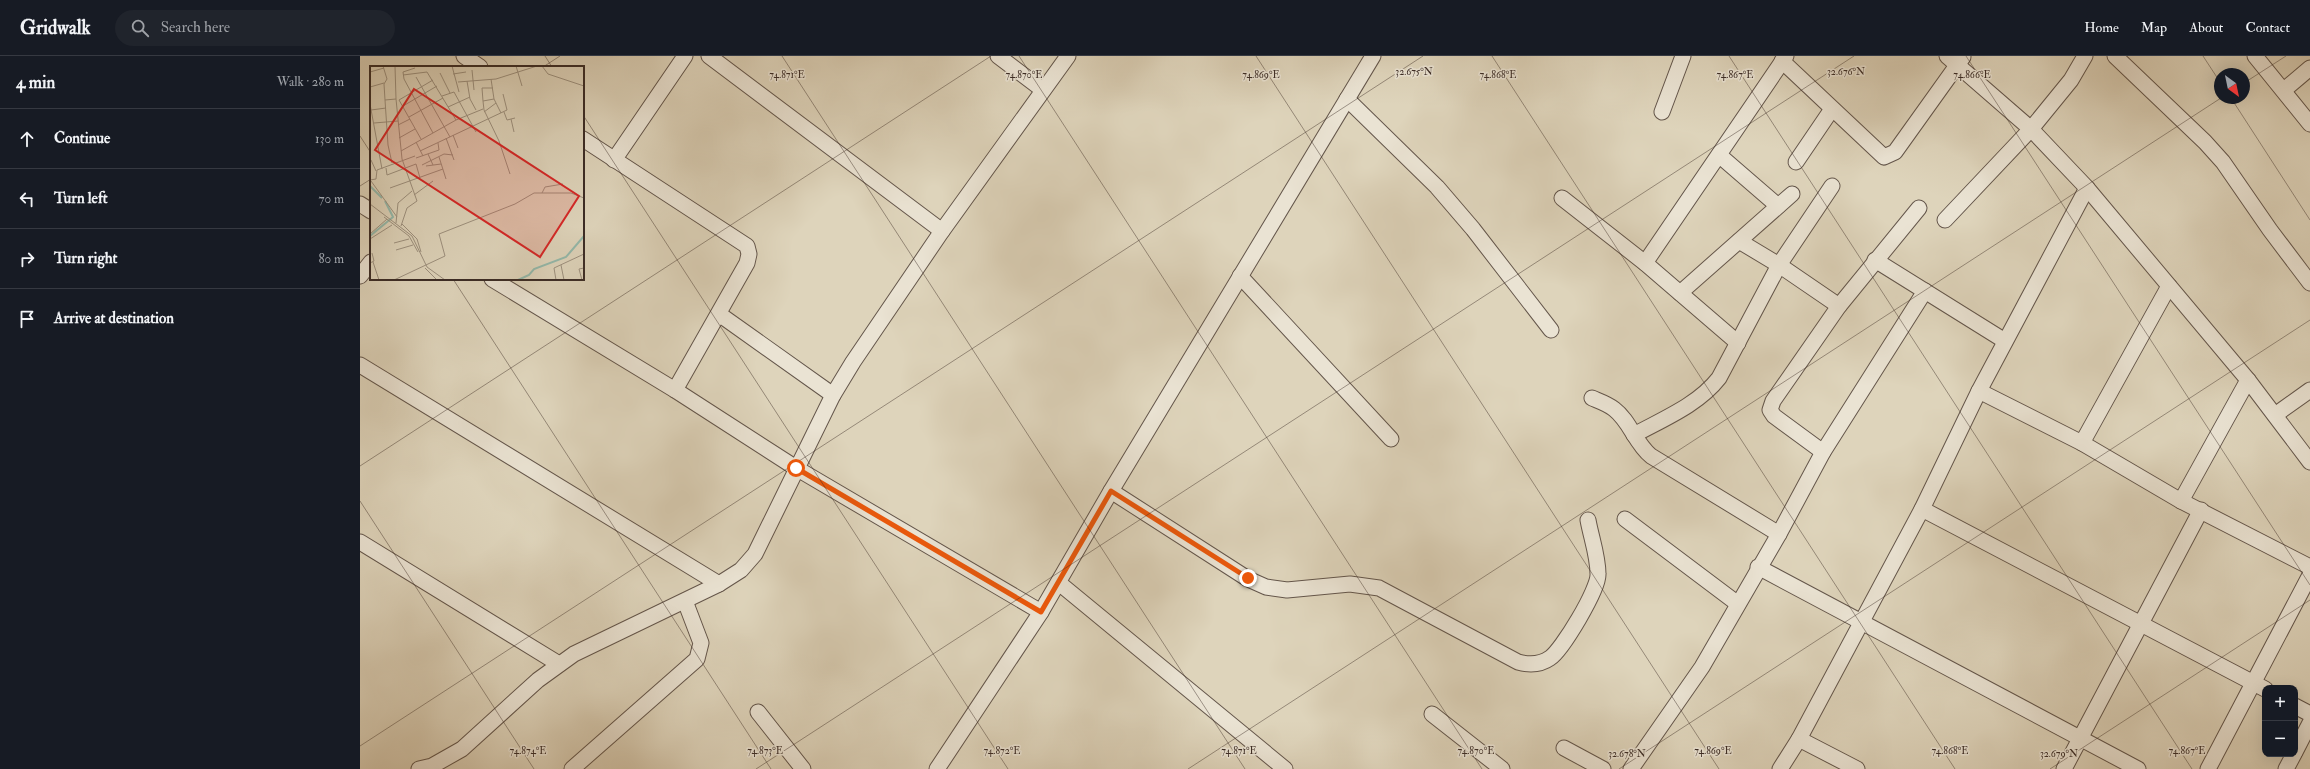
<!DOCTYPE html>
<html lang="en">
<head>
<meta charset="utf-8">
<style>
	:root { --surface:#171b24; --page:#20242c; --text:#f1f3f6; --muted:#9ea1a6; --line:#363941 }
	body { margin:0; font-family:"IM FELL Double Pica",serif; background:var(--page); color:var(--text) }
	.controls { position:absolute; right:12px; bottom:12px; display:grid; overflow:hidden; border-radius:8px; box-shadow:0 4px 16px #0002 }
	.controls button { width:36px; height:36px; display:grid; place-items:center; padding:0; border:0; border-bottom:1px solid var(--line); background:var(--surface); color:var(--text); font:20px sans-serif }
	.compass { position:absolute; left:1854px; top:12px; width:36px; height:36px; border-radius:50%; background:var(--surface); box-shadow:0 4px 16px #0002; rotate:147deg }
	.stop { position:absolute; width:12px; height:12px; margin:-9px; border:3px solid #ea580c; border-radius:50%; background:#fff }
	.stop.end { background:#ea580c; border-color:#fff; box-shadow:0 1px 4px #0008 }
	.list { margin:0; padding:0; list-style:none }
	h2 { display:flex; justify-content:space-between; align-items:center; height:52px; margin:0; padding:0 16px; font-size:17px }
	h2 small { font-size:13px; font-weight:400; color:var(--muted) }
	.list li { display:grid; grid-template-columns:26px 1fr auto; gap:12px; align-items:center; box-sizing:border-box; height:60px; padding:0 16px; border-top:1px solid var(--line) }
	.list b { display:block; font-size:15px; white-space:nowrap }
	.list em { font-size:13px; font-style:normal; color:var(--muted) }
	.icon { flex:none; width:22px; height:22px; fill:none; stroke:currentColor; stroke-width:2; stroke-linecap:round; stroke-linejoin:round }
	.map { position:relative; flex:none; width:1950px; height:713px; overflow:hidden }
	header { display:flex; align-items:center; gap:24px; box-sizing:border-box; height:56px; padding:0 20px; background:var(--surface); border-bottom:1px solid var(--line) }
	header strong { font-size:19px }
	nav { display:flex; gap:22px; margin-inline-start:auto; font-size:14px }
	.search { width:280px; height:36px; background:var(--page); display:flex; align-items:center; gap:10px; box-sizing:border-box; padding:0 14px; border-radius:22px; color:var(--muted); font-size:15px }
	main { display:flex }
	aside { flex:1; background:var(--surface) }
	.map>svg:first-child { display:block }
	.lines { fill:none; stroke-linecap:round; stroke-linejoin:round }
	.minor-casing { stroke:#64564b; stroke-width:17 }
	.minor { stroke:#eae3d3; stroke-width:15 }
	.route { stroke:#ea580c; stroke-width:5 }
	.ticks { fill:none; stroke:#3b2c26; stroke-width:1; stroke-opacity:0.45 }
	.inset-river { fill:none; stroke:#94b9ab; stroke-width:2 }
	.inset-road { fill:none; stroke:#9d917f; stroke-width:1 }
	.view { fill:#d62828; fill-opacity:0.15; stroke:#d62828; stroke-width:2 }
	.inset-edge { fill:none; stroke:#3b2c26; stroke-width:2 }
	.ticks-label { font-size:10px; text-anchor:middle; fill:#3b2c26; stroke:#eae3d3; stroke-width:3; stroke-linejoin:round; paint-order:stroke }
</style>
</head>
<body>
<header>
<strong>Gridwalk</strong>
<div class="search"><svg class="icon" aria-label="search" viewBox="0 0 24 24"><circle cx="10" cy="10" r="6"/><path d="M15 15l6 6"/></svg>Search here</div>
<nav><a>Home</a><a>Map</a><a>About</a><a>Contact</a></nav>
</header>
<main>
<aside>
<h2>4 min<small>Walk · 280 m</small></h2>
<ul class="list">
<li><svg class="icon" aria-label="ahead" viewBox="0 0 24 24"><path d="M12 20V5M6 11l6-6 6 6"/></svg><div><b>Continue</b></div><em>130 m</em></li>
<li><svg class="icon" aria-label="left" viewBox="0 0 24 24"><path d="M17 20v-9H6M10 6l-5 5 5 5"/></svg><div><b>Turn left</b></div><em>70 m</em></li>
<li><svg class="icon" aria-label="right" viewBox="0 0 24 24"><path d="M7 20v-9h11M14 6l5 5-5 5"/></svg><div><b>Turn right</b></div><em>80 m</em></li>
<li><svg class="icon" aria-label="arrive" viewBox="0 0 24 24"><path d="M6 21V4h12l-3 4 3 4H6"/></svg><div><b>Arrive at destination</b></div></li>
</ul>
</aside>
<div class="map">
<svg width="1950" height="713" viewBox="0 0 1950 713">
	<rect width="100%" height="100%" fill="#ded4bb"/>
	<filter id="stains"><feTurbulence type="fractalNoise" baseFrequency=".005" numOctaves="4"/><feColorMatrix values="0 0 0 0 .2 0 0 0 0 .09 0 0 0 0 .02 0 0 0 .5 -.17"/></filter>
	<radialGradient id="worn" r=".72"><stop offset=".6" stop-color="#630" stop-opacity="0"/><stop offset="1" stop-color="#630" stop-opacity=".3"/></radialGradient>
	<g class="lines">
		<defs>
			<g id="minor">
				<path d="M104,0L120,11"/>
				<path d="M349,0L582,175"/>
				<path d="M638,0L683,34"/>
				<path d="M1587,0L1671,73L1727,132L1888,324L1950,406"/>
				<path d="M1755,0L1845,86L1863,106L1910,174L1950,227"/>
				<path d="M1895,0L1950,68"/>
				<path d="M1422,5L1524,101L1535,96L1603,1"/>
				<path d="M1924,34L1950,12"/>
				<path d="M987,43L1077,131L1113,173L1191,274"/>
				<path d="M1302,56L1323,0"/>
				<path d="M223,83L387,190L389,198L387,207L315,334"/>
				<path d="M1359,99L1418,150"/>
				<path d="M254,104L325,0"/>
				<path d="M1436,106L1472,53"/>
				<path d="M1202,142L1285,207L1378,287"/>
				<path d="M0,148L11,155"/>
				<path d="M1585,164L1671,73L1711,24L1725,0"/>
				<path d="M1379,185L1419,209L1479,250"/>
				<path d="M1515,204L1645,285"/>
				<path d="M1285,207L1426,0"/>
				<path d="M0,220L11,206"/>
				<path d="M880,220L1031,383"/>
				<path d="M132,223L315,334L436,412L681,556"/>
				<path d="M1320,237L1432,138"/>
				<path d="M359,258L473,339"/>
				<path d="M0,309L359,528"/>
				<path d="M1619,335L1722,387L1821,445L1950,511"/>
				<path d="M1232,342C1239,345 1248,348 1254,353C1270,365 1275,387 1291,400L1419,478"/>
				<path d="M1915,359L1950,334"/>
				<path d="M1274,379C1303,363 1338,349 1359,322L1419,209L1472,130"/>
				<path d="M1722,387L1809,230"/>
				<path d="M1463,396L1414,360L1410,354L1413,345L1479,250L1559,152"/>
				<path d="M751,435L888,523L906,531L927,534L990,528L1019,532L1158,606C1169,609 1180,609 1190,602C1202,594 1239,533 1238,518C1238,500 1231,481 1228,464"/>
				<path d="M1821,445L1888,324"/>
				<path d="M1562,453L1905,633"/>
				<path d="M1265,463L1378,548"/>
				<path d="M0,486L199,608"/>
				<path d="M1398,511L1778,713"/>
				<path d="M699,527L925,713"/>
				<path d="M1935,650L1950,658"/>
				<path d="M398,656L443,713"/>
				<path d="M1072,658L1142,713"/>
				<path d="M1439,683L1497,713"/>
				<path d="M1204,692L1243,713"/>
				<path d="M1935,696L1950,667"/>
				<path d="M59,713L72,710L102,693L178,624L214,598L359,528L381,514L395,498L473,339L493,306L582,175L708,0"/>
				<path d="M212,713L337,603L341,587L325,545"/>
				<path d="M577,713L681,556L751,435L1013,0"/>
				<path d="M1271,713L1342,611L1419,478L1463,396L1565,235"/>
				<path d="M1420,713L1439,683L1562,453L1619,335L1727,132"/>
				<path d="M1704,713L1841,454"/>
				<path d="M1848,713L1950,519"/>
				<path d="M1926,713L1934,698"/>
			</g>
		</defs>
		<!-- minor casing -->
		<use href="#minor" class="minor-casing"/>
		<!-- minor -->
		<use href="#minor" class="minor"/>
	</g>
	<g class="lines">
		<!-- route -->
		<path class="route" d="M436,412L681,556L751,435L888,522"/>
	</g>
	<!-- ticks -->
	<path class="ticks" d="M185,0L192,11M422,0L885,713M659,0L1122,713M896,0L1359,713M1132,0L1595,713M1369,0L1832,713M1606,0L1950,529M1843,0L1860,26M183,11L200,0M1884,27L1926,0M1871,42L1950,164M223,59L648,713M0,80L11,97M0,130L11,123M93,223L411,713M0,410L631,0M0,445L174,713M0,690L1063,0M396,713L1494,0M828,713L1861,42M1259,713L1950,264M1690,713L1950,544"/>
	<!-- overview -->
	<g transform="translate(10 10)">
		<rect width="214" height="214" fill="#ded4bb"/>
		<path class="inset-river" d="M0,120L12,132M0,170L23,151L15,135M148,214L159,209L164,203L196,191L214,170"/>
		<path class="inset-road" d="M13,0L17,13L14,18L15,34L26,33L32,93L47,135L37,142L31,160M25,0L26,33M82,0L89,26M146,0L152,20M172,0L178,8L214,20M45,2L33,6L34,13L63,67M102,4L104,24M0,6L14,2M70,7L80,27M83,8L96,6M33,9L57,6L86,54M46,11L80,71M121,13L124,33L113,35L114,44L129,75L140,108M97,15L100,33L106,44M88,16L126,13L167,0M0,21L14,17M72,30L84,26L106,66M124,33L131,47M15,34L18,79L22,97M29,34L51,73M29,34L63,14M113,35L112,22H123M0,38L12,103M33,40L67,20M78,41L100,31M1,44L16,42M114,46L126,37M134,46L137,54L145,52M39,51L73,32M141,53L144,66M4,57L28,55M28,59L40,53M83,69L88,82M29,72L45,63M76,72L84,94M46,76L53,90M31,85L86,54L113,43M50,85L137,44L133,28M58,88L63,99M69,91L76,113M46,92L69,84L68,77M1,94L6,105M52,99L74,88L83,89M56,100L71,98M16,102L17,109L46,98L50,112M0,114L6,113L7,104L45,90M1,115L27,151M20,122L73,103M172,127L175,121L193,118M44,129L63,115M0,138L42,170L57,201L75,214M14,151L39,170L48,186M26,157L28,137L42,125M32,158L47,173L51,186M0,168L17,153M0,173L22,159M24,177L39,173M26,184L43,179M3,196L9,214M0,197L4,195L2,187M191,199L194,214M55,202L67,214M24,214L75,190L69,168L145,138L164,127H201L214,132M186,214L184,202L214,188M212,214L209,203L214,202"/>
		<path class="view" d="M44,23L209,130L170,191L5,84Z"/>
		<rect width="214" height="214" class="inset-edge"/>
	</g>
	<g class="ticks-label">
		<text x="1054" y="19">32.675°N</text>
		<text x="1486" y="19">32.676°N</text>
		<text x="427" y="22">74.871°E</text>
		<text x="664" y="22">74.870°E</text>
		<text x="901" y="22">74.869°E</text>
		<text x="1138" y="22">74.868°E</text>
		<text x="1375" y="22">74.867°E</text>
		<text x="1612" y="22">74.866°E</text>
		<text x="168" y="698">74.874°E</text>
		<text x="405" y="698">74.873°E</text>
		<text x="642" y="698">74.872°E</text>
		<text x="879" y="698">74.871°E</text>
		<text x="1116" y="698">74.870°E</text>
		<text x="1353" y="698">74.869°E</text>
		<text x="1590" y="698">74.868°E</text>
		<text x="1827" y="698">74.867°E</text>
		<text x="1267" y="701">32.678°N</text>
		<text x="1699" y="701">32.679°N</text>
	</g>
	<rect width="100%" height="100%" filter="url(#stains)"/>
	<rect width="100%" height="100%" fill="url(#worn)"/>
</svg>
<div class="controls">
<button>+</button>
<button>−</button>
</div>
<svg class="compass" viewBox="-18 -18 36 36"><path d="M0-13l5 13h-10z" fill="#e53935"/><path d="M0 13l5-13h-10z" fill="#9ea1a6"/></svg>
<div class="stop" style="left:436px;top:412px"></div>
<div class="stop end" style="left:888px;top:522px"></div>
</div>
</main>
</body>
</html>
